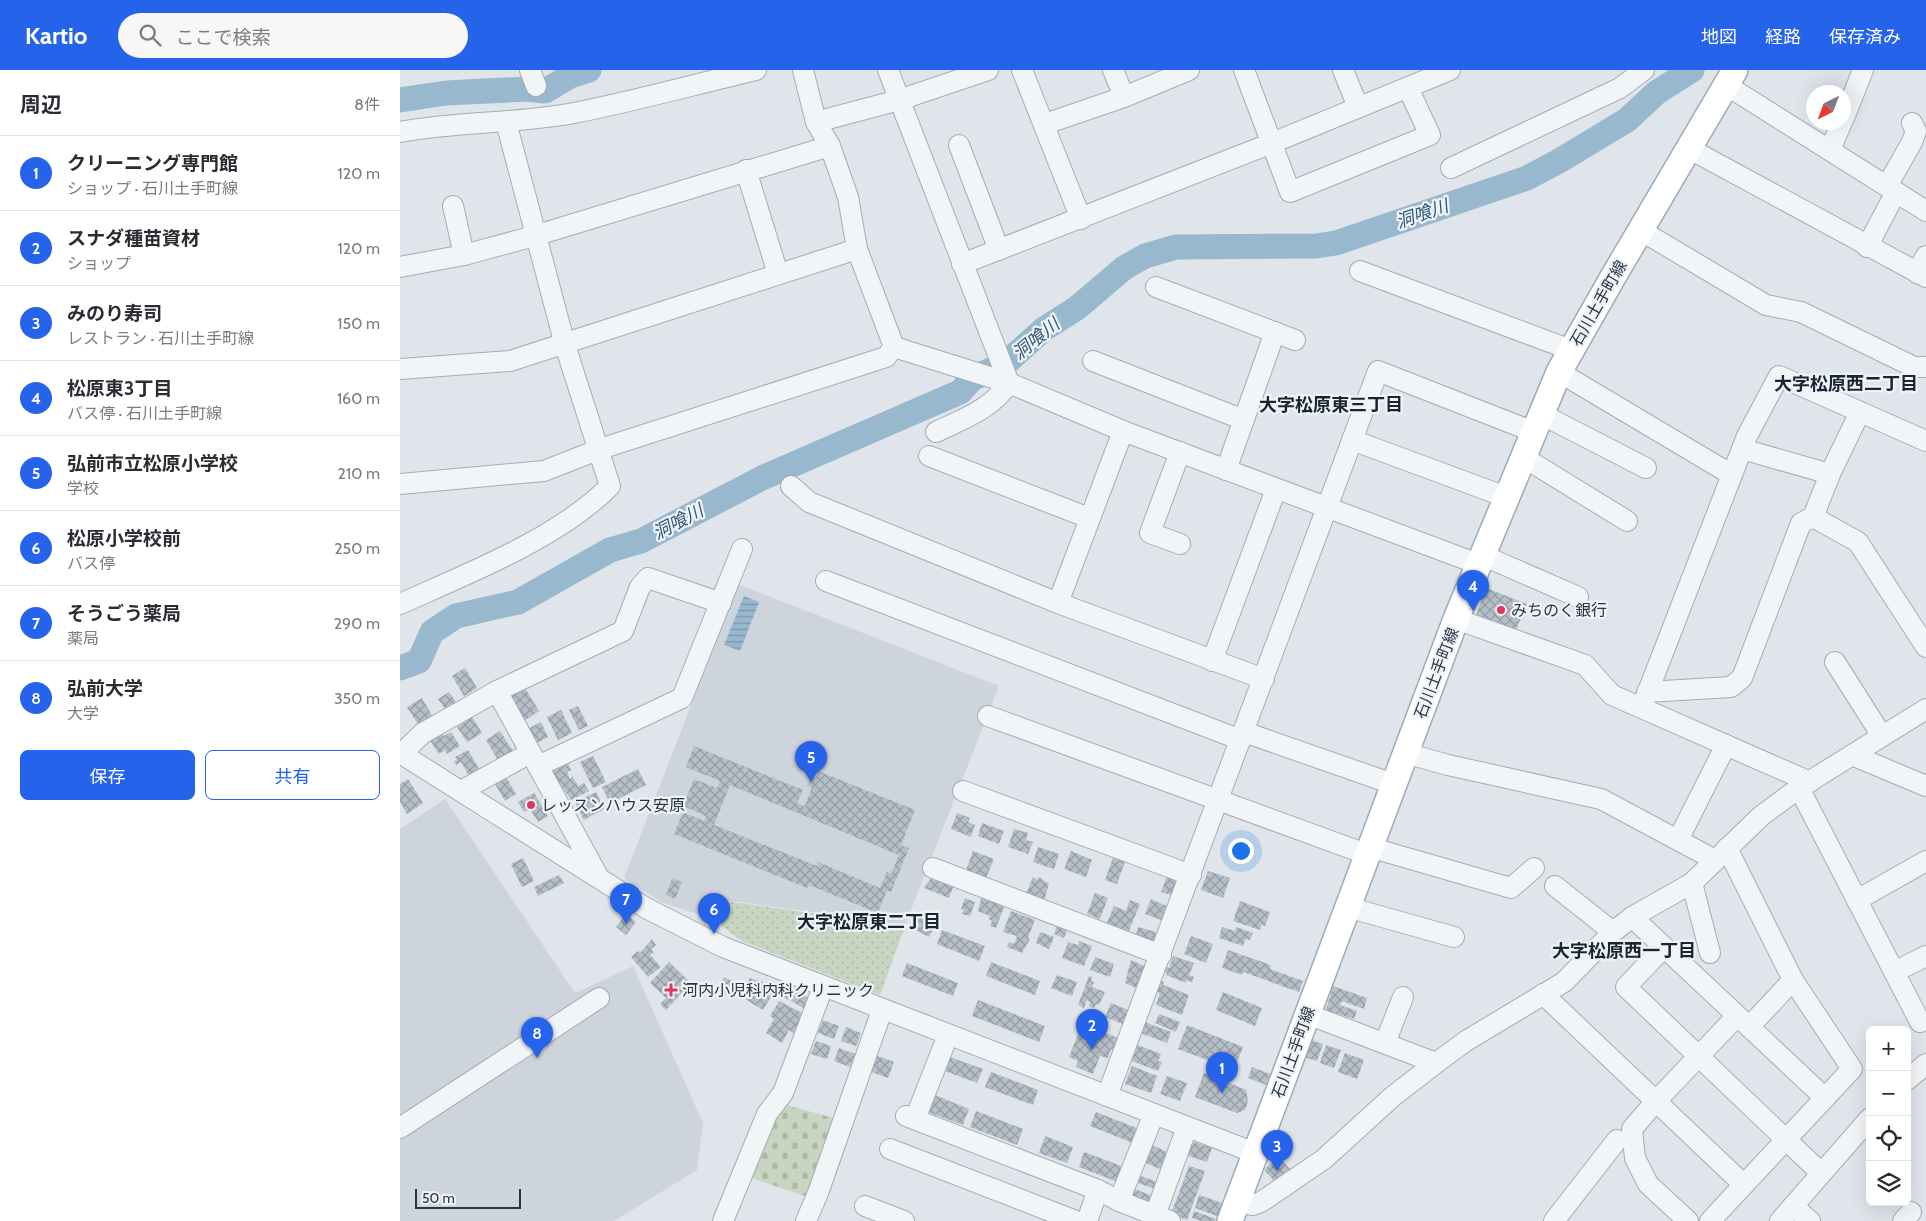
<!DOCTYPE html>
<html lang="ja">
<head>
<meta charset="utf-8">
<style>
	:root { --surface:#fff; --page:#f7f7f7; --text:#2b2b33; --muted:#7c7c81; --line:#e1e1e2; --accent:#2563eb }
	body { margin:0; font-family:Cabin,"Noto Sans JP",sans-serif; background:var(--page); color:var(--text) }
	.controls { position:absolute; right:15px; bottom:15px; display:grid; overflow:hidden; border-radius:8px; box-shadow:0 5px 20px #0002 }
	.controls button { width:45px; height:45px; display:grid; place-items:center; padding:0; border:0; border-bottom:1px solid var(--line); background:var(--surface); color:var(--text); font:25px sans-serif }
	.compass { position:absolute; left:1406px; top:15px; width:45px; height:45px; border-radius:50%; background:var(--surface); box-shadow:0 5px 20px #0002; rotate:222deg }
	.scale { position:absolute; left:15px; bottom:12px; width:106px; box-sizing:border-box; padding-left:5px; border:2px solid #263443; border-top:0; font-size:14px; line-height:18px; white-space:nowrap; color:#263443; -webkit-text-stroke:4px #eff3f7; paint-order:stroke }
	.you { position:absolute; left:840px; top:780px; width:18px; height:18px; margin:-12px; border:4px solid #fff; border-radius:50%; background:#1a73e8; box-shadow:0 0 0 8px #1a73e833 }
	.badge { display:grid; place-items:center; width:32px; height:32px; border-radius:50%; background:var(--accent); color:#fff; font-size:16px; font-weight:700 }
	.pin { position:absolute; translate:-50% -41px; filter:drop-shadow(0 1px 2px #0008) }
	.pin::after { content:''; position:absolute; top:26px; width:18px; height:15px; background:inherit; clip-path:polygon(0 0,100% 0,50% 100%) }
	.list { margin:0; padding:0; list-style:none }
	h2 { display:flex; justify-content:space-between; align-items:center; height:65px; margin:0; padding:0 20px; font-size:21px }
	h2 small { font-size:16px; font-weight:400; color:var(--muted) }
	.list li { display:grid; grid-template-columns:32px 1fr auto; gap:15px; align-items:center; box-sizing:border-box; height:75px; padding:0 20px; border-top:1px solid var(--line) }
	.list b { display:block; font-size:19px; white-space:nowrap }
	.list p { margin:0; font-size:16px; white-space:nowrap; color:var(--muted) }
	.list em { font-size:16px; font-style:normal; color:var(--muted) }
	.actions { display:flex; gap:10px; padding:15px 20px }
	.actions a { flex:1; padding:11px 0; border:1px solid var(--accent); border-radius:8px; text-align:center; font-size:18px; color:var(--accent) }
	.actions .main { background:var(--accent); color:#fff }
	.icon { flex:none; width:28px; height:28px; fill:none; stroke:currentColor; stroke-width:2; stroke-linecap:round; stroke-linejoin:round }
	.map { position:relative; flex:none; width:1526px; height:1151px; overflow:hidden }
	header { display:flex; align-items:center; gap:30px; box-sizing:border-box; height:70px; padding:0 25px; background:var(--accent); color:#fff }
	header strong { font-size:24px }
	nav { display:flex; gap:28px; margin-inline-start:auto; font-size:18px }
	.search { width:350px; height:45px; background:var(--page); display:flex; align-items:center; gap:12px; box-sizing:border-box; padding:0 18px; border-radius:28px; color:var(--muted); font-size:19px }
	main { display:flex }
	aside { flex:1; background:var(--surface) }
	.map>svg:first-child { display:block }
	.built { fill:#cdd4dc }
	.cemetery { fill:url(#cemetery-stones) }
	.park { fill:url(#park-dots) }
	.water { fill:url(#water-rules) }
	.lines { fill:none; stroke-linecap:round; stroke-linejoin:round }
	.river { stroke:#97b8cd; stroke-width:25 }
	.building { fill:url(#building-cross-hatch); fill-rule:evenodd }
	.minor-casing { stroke:#a4acb5; stroke-width:22 }
	.major-casing { stroke:#9dabb7; stroke-width:28 }
	.minor { stroke:#f2f5f8; stroke-width:20 }
	.major { stroke:#fff; stroke-width:25 }
	.poi-dot { fill:#db3866; stroke:#eff3f7; stroke-width:2 }
	.labels { text-anchor:middle; stroke-width:4.5; stroke-linejoin:round; paint-order:stroke }
	.street-label { font-size:16px; fill:#263443; stroke:#eff3f7 }
	.poi-label { font-size:16px; fill:#263443; stroke:#eff3f7; text-anchor:start }
	.water-label { font-size:18px; font-style:italic; fill:#2d597a; stroke:#eff3f7 }
	.neighbourhood-label { font-size:18px; font-weight:bold; fill:#192533; stroke:#eff3f7 }
</style>
</head>
<body>
<header>
<strong>Kartio</strong>
<div class="search"><svg class="icon" aria-label="search" viewBox="0 0 24 24"><circle cx="10" cy="10" r="6"/><path d="M15 15l6 6"/></svg>ここで検索</div>
<nav><a>地図</a><a>経路</a><a>保存済み</a></nav>
</header>
<main>
<aside>
<h2>周辺<small>8件</small></h2>
<ul class="list">
<li><span class="badge">1</span><div><b>クリーニング専門館</b><p>ショップ · 石川土手町線</p></div><em>120 m</em></li>
<li><span class="badge">2</span><div><b>スナダ種苗資材</b><p>ショップ</p></div><em>120 m</em></li>
<li><span class="badge">3</span><div><b>みのり寿司</b><p>レストラン · 石川土手町線</p></div><em>150 m</em></li>
<li><span class="badge">4</span><div><b>松原東3丁目</b><p>バス停 · 石川土手町線</p></div><em>160 m</em></li>
<li><span class="badge">5</span><div><b>弘前市立松原小学校</b><p>学校</p></div><em>210 m</em></li>
<li><span class="badge">6</span><div><b>松原小学校前</b><p>バス停</p></div><em>250 m</em></li>
<li><span class="badge">7</span><div><b>そうごう薬局</b><p>薬局</p></div><em>290 m</em></li>
<li><span class="badge">8</span><div><b>弘前大学</b><p>大学</p></div><em>350 m</em></li>
</ul>
<div class="actions"><a class="main">保存</a><a>共有</a></div>
</aside>
<div class="map">
<svg width="1526" height="1151" viewBox="0 0 1526 1151">
	<defs>
		<pattern id="cemetery-stones" width="16" height="16" patternUnits="userSpaceOnUse" patternTransform="scale(1.25)"><rect width="16" height="16" fill="#c8d5c0"/><path d="M2 7V4a2 2 0 0 1 4 0v3zM10 15v-3a2 2 0 0 1 4 0v3z" fill="#acb7a6"/></pattern>
		<pattern id="park-dots" width="8" height="8" patternUnits="userSpaceOnUse" patternTransform="scale(1.25)"><rect width="8" height="8" fill="#c8d5c0"/><path d="M2 2h.1M6 6h.1" fill="none" stroke="#acb7a6" stroke-width="1.8" stroke-linecap="round"/></pattern>
		<pattern id="water-rules" width="6" height="5" patternUnits="userSpaceOnUse" patternTransform="scale(1.25)"><rect width="6" height="5" fill="#97b8cd"/><path d="M0 2.5h6" fill="none" stroke="#7b96a8"/></pattern>
		<pattern id="building-cross-hatch" width="8" height="8" patternUnits="userSpaceOnUse" patternTransform="scale(1.25)"><rect width="8" height="8" fill="#b6bfc8"/><path d="M0 0l8 8M0 8l8-8" fill="none" stroke="#949ca4"/></pattern>
	</defs>
	<rect width="100%" height="100%" fill="#dfe5ea"/>
	<!-- built -->
	<g class="built">
		<path d="M338,514L599,616L505,855L324,830L313,849L261,832L224,808Z"/>
		<path d="M45,729L175,923L233,896L303,1053L297,1100L214,1151H0V759Z"/>
	</g>
	<!-- cemetery -->
	<path class="cemetery" d="M382,1034L434,1048L410,1128L352,1108Z"/>
	<!-- park -->
	<path class="park" d="M324,831L505,856L480,925L342,871L314,850Z"/>
	<!-- water -->
	<path class="water" d="M344,526L359,532L340,581L324,575Z"/>
	<g class="lines">
		<!-- river -->
		<g class="river">
			<path d="M0,30L46,23L128,19L145,21L170,6L189,0"/>
			<path d="M0,598L19,591L32,562L56,546L118,532L210,480L241,471L362,408L560,322L572,309L607,292L644,259L677,238L724,198L745,186L776,177L916,176L936,173L1127,108L1159,91L1227,50L1256,23L1292,0"/>
		</g>
	</g>
	<!-- building -->
	<g class="building">
		<path d="M1086,518L1127,534L1116,560L1076,546Z"/>
		<path d="M65,598L77,618L64,626L52,606Z"/>
		<path d="M125,618L139,641L124,651L110,627Z"/>
		<path d="M49,622L56,632L45,639L38,629Z"/>
		<path d="M22,628L33,647L19,656L7,637Z"/>
		<path d="M178,636L188,656L179,660L169,640Z"/>
		<path d="M161,640L172,663L158,670L147,647Z"/>
		<path d="M72,647L82,663L67,672L57,657Z"/>
		<path d="M141,652L148,667L133,675L125,660Z"/>
		<path d="M100,661L113,681L98,690L86,670Z"/>
		<path d="M41,662L44,666L51,662L60,676L47,684L45,680L39,684L29,669Z"/>
		<path d="M294,676L403,720L397,733L405,736L412,717L407,716L411,706L416,708L418,701L515,740L501,775L509,778L491,822L487,820L478,843L409,815L407,818L274,764L283,742L304,751L306,746L283,736L294,709L317,718L320,711L286,697ZM330,715L499,785L491,804L487,802L480,818L418,792L417,796L314,755Z"/>
		<path d="M68,680L79,699L69,706L61,692L56,695L54,691L57,690L55,687Z"/>
		<path d="M193,686L206,712L193,718L180,692Z"/>
		<path d="M168,693L171,700L167,702L170,709L173,707L178,716L184,713L189,721L171,730L151,701Z"/>
		<path d="M238,699L246,715L210,733L202,717Z"/>
		<path d="M106,707L116,724L105,731L95,714Z"/>
		<path d="M8,709L23,733L7,744L0,732V714Z"/>
		<path d="M196,722L204,739L184,750L175,732Z"/>
		<path d="M134,723L148,746L138,752L130,739L124,742L118,732Z"/>
		<path d="M557,743L570,748L568,752L575,755L571,767L551,759Z"/>
		<path d="M582,753L604,761L599,774L578,766Z"/>
		<path d="M614,759L628,763L626,770L633,772L628,784L608,777Z"/>
		<path d="M638,777L659,784L654,799L633,792Z"/>
		<path d="M573,781L594,789L586,808L566,800Z"/>
		<path d="M671,781L692,790L686,807L664,799Z"/>
		<path d="M714,785L726,789L717,814L705,810Z"/>
		<path d="M123,788L134,811L122,817L111,794Z"/>
		<path d="M808,801L830,808L823,828L801,820Z"/>
		<path d="M159,805L164,813L138,826L134,817Z"/>
		<path d="M767,806L780,810L774,826L761,822Z"/>
		<path d="M532,807L554,815L549,828L524,818Z"/>
		<path d="M633,807L638,810L639,807L649,814L644,831L626,824Z"/>
		<path d="M272,808L282,812L275,829L266,825Z"/>
		<path d="M695,823L708,828L700,849L687,844Z"/>
		<path d="M582,825L604,837L596,858L590,856L592,851L589,849L590,846L578,841Z"/>
		<path d="M565,828L575,832L570,846L562,844L564,840L561,839Z"/>
		<path d="M751,829L769,837L764,851L745,844Z"/>
		<path d="M730,830L740,834L728,863L706,855L714,836L726,841Z"/>
		<path d="M840,831L870,842L865,856L861,855L860,860L833,851Z"/>
		<path d="M611,841L635,850L628,868L630,869L622,883L607,877L609,872L614,874L617,866L603,862Z"/>
		<path d="M518,842L535,850L532,855L535,856L529,867L510,857Z"/>
		<path d="M226,844L236,852L226,865L216,857Z"/>
		<path d="M658,854L668,858L664,868L654,864Z"/>
		<path d="M738,857L756,862L753,874L735,869Z"/>
		<path d="M822,857L835,861L836,857L853,863L850,870L846,869L843,876L819,868Z"/>
		<path d="M542,860L585,876L579,891L537,874Z"/>
		<path d="M640,862L654,867L649,879L636,873Z"/>
		<path d="M791,866L813,874L806,893L784,884Z"/>
		<path d="M252,869L256,875L251,879L254,882L250,885L261,897L248,907L231,887L238,881L240,883Z"/>
		<path d="M679,871L692,876L684,896L662,888L668,872L678,875Z"/>
		<path d="M828,880L871,895L870,899L903,911L899,922L843,902L842,905L822,898Z"/>
		<path d="M773,886L794,893L789,905L794,907L792,912L787,910L786,913L766,905L767,903L763,901L764,896L769,898Z"/>
		<path d="M695,887L714,894L710,907L690,900Z"/>
		<path d="M731,890L747,897L739,919L725,913Z"/>
		<path d="M269,892L291,913L266,940L260,934L266,928L250,913Z"/>
		<path d="M591,892L640,911L635,925L586,906Z"/>
		<path d="M507,893L558,913L553,926L502,906Z"/>
		<path d="M657,905L677,912L672,926L651,918Z"/>
		<path d="M689,906L692,907L691,911L694,912L692,917L705,922L699,935L696,934L694,938L689,936L690,932L687,930L684,938L678,935Z"/>
		<path d="M324,907L339,915L332,928L317,920Z"/>
		<path d="M350,908L363,912L361,915L368,918L366,921L372,925L363,940L340,926Z"/>
		<path d="M758,910L764,912L763,915L789,925L782,945L756,935L760,923L754,921Z"/>
		<path d="M383,915L394,921L388,930L378,924Z"/>
		<path d="M933,916L967,928L964,939L942,931L940,935L957,941L954,949L926,940Z"/>
		<path d="M397,921L410,929L405,939L391,931Z"/>
		<path d="M823,922L862,938L855,956L816,940Z"/>
		<path d="M578,930L645,956L639,972L572,946Z"/>
		<path d="M379,931L406,945L395,964L389,960L382,973L366,963L374,949L370,946Z"/>
		<path d="M711,933L731,941L725,955L705,947Z"/>
		<path d="M759,944L780,952L776,962L755,953Z"/>
		<path d="M423,950L439,956L434,969L418,963Z"/>
		<path d="M742,951L771,962L767,973L738,962Z"/>
		<path d="M682,954L721,969L717,981L711,979L708,988L700,986L693,1004L676,997L678,991L669,987Z"/>
		<path d="M787,955L843,977L834,1000L778,979Z"/>
		<path d="M446,957L461,963L456,976L441,971Z"/>
		<path d="M909,969L923,974L917,991L904,987Z"/>
		<path d="M416,971L431,976L427,989L411,984Z"/>
		<path d="M735,974L761,984L758,991L762,992L758,1001L729,990Z"/>
		<path d="M926,975L941,980L934,998L920,993Z"/>
		<path d="M439,978L455,984L450,997L434,991Z"/>
		<path d="M945,983L964,990L957,1009L938,1002Z"/>
		<path d="M475,985L494,992L488,1008L469,1001Z"/>
		<path d="M550,987L583,999L577,1013L545,1001Z"/>
		<path d="M732,996L757,1006L751,1023L725,1014Z"/>
		<path d="M852,997L870,1004L866,1015L848,1008Z"/>
		<path d="M591,1002L638,1020L633,1035L585,1017Z"/>
		<path d="M804,1003L820,1009L821,1005L829,1008L827,1012L846,1020L848,1031L845,1040L837,1043L795,1027Z"/>
		<path d="M767,1006L787,1013L780,1031L760,1024Z"/>
		<path d="M535,1025L569,1039L563,1055L528,1042Z"/>
		<path d="M576,1041L623,1059L617,1075L570,1057Z"/>
		<path d="M696,1042L739,1059L733,1073L690,1056Z"/>
		<path d="M645,1066L673,1077L667,1093L639,1083Z"/>
		<path d="M794,1072L812,1078L807,1092L786,1085L790,1074L793,1075Z"/>
		<path d="M751,1075L770,1083L763,1100L745,1093Z"/>
		<path d="M684,1082L724,1097L718,1112L679,1097Z"/>
		<path d="M882,1090L890,1099L875,1112L864,1100L874,1091L877,1095Z"/>
		<path d="M789,1096L805,1101L787,1150L771,1144Z"/>
		<path d="M741,1106L757,1112L755,1119L738,1113Z"/>
		<path d="M735,1119L752,1126L750,1133L732,1126Z"/>
		<path d="M799,1125L825,1134L820,1147L795,1138Z"/>
		<path d="M794,1141L816,1149L815,1151H801L792,1148Z"/>
	</g>
	<g class="lines">
		<defs>
			<g id="minor">
				<path d="M130,0L136,16"/>
				<path d="M403,0L416,52L430,76L448,127L457,179L494,277"/>
				<path d="M488,0L609,313"/>
				<path d="M622,0L681,149"/>
				<path d="M713,0L724,27"/>
				<path d="M844,0L890,122L1030,65L1008,18"/>
				<path d="M943,0L958,37"/>
				<path d="M1326,15L1526,141"/>
				<path d="M1444,48L1463,0"/>
				<path d="M416,52L499,30L588,0"/>
				<path d="M645,54L724,27L789,0"/>
				<path d="M0,62C58,51 117,54 174,43C235,31 296,14 356,0"/>
				<path d="M559,75L599,180"/>
				<path d="M1290,79L1526,207"/>
				<path d="M1430,80L1442,52"/>
				<path d="M1051,98L1220,18L1244,0"/>
				<path d="M346,100L378,204"/>
				<path d="M1487,116L1512,72L1516,61L1512,53"/>
				<path d="M53,136L64,185"/>
				<path d="M1240,160L1366,235L1401,242L1514,297H1526"/>
				<path d="M1467,177L1496,122"/>
				<path d="M562,194L872,73L1050,0"/>
				<path d="M0,197L64,185L134,166L430,76"/>
				<path d="M960,201L1171,280"/>
				<path d="M1517,203L1526,186"/>
				<path d="M756,217L895,270"/>
				<path d="M494,277L609,313L723,361L1078,494"/>
				<path d="M693,291L844,350"/>
				<path d="M0,299L110,291L457,179"/>
				<path d="M1159,302L1332,405"/>
				<path d="M1141,344L1246,398"/>
				<path d="M536,362C563,349 592,339 609,313"/>
				<path d="M952,370L1106,427"/>
				<path d="M1342,379L1430,404"/>
				<path d="M780,382L750,463L780,474"/>
				<path d="M529,386L689,448"/>
				<path d="M1123,387L1227,451"/>
				<path d="M826,400L875,262"/>
				<path d="M0,414L144,401L200,379L486,287L494,277"/>
				<path d="M391,416L409,432L658,533L864,609"/>
				<path d="M1413,447L1458,472L1526,577"/>
				<path d="M1082,485L1178,527"/>
				<path d="M426,511L841,670"/>
				<path d="M658,533L723,361"/>
				<path d="M0,534C67,504 159,468 210,416L165,275L106,52"/>
				<path d="M1056,549L1185,595L1212,625L1410,712"/>
				<path d="M812,591L876,419"/>
				<path d="M1435,592L1482,666"/>
				<path d="M97,621L199,808"/>
				<path d="M1247,622L1331,617L1342,608L1401,453L1413,447L1430,404L1460,342"/>
				<path d="M1242,637L1347,366L1379,306L1526,371"/>
				<path d="M588,646L966,784"/>
				<path d="M844,662L993,714"/>
				<path d="M0,683L246,838L323,877L855,1083"/>
				<path d="M1005,683L1048,695L1201,729L1315,790"/>
				<path d="M0,685L23,663L97,621L223,561L240,517L248,508L321,533"/>
				<path d="M1452,685L1526,716"/>
				<path d="M138,696L282,628L342,479"/>
				<path d="M1399,718L1520,952"/>
				<path d="M61,721L130,683"/>
				<path d="M563,721L791,805"/>
				<path d="M1278,770L1326,675"/>
				<path d="M969,777L1111,818L1134,798"/>
				<path d="M533,798L761,885"/>
				<path d="M1292,813L1310,883"/>
				<path d="M1155,816L1213,862"/>
				<path d="M1457,830L1526,791"/>
				<path d="M947,837L1054,867"/>
				<path d="M1232,847L1425,1028"/>
				<path d="M1264,877L1226,917L1421,1103"/>
				<path d="M1494,902L1526,886"/>
				<path d="M1143,924L1343,1114"/>
				<path d="M907,944L1036,993"/>
				<path d="M1349,957L1393,910"/>
				<path d="M985,973L1003,927"/>
				<path d="M1507,1010L1526,994"/>
				<path d="M707,1026L978,301L1134,362"/>
				<path d="M506,1046L698,1120L719,1131L770,1151"/>
				<path d="M515,1049L548,965"/>
				<path d="M0,1058L199,928"/>
				<path d="M490,1079L676,1151"/>
				<path d="M719,1131L754,1044"/>
				<path d="M837,1131L853,1135L861,1132L924,1089L992,1027L1036,993L1066,971L1164,912L1213,862L1232,847L1292,813L1361,746L1399,718L1526,639"/>
				<path d="M465,1136L504,1151"/>
				<path d="M1393,1136L1410,1151"/>
				<path d="M323,1151L367,1044L383,1023L423,917"/>
				<path d="M406,1151L418,1123L482,940"/>
				<path d="M687,1151L698,1120"/>
				<path d="M753,1151L787,1057"/>
				<path d="M1154,1151L1217,1070"/>
				<path d="M1288,1151L1248,1114L1235,1088L1232,1059L1257,1030L1337,946"/>
				<path d="M1310,1151L1452,999L1393,910L1327,778"/>
				<path d="M1380,1151L1470,1048"/>
				<path d="M1503,1151L1511,1142"/>
			</g>
			<path id="major" d="M830,1151L1056,549L1159,302L1213,207L1335,0"/>
		</defs>
		<!-- minor casing -->
		<use href="#minor" class="minor-casing"/>
		<!-- major casing -->
		<use href="#major" class="major-casing"/>
		<!-- minor -->
		<use href="#minor" class="minor"/>
		<!-- major -->
		<use href="#major" class="major"/>
	</g>
	<!-- markers -->
	<g class="poi-dot">
		<circle cx="1101" cy="540" r="5"/>
		<circle cx="131" cy="735" r="5"/>
		<path d="M268.5 912.5h5v5h5v5h-5v5h-5v-5h-5v-5h5z"/>
	</g>
	<g class="labels">
		<!-- street labels -->
		<g class="street-label">
			<text transform="translate(1198 233) rotate(-60)" y="6">石川土手町線</text>
			<text transform="translate(1036 603) rotate(-69)" y="6">石川土手町線</text>
			<text transform="translate(893 982) rotate(-70)" y="6">石川土手町線</text>
		</g>
		<!-- poi labels -->
		<g class="poi-label">
			<text x="1111" y="546">みちのく銀行</text>
			<text x="141" y="741">レッスンハウス安原</text>
			<text x="282" y="926">河内小児科内科クリニック</text>
		</g>
		<!-- water labels -->
		<g class="water-label">
			<text transform="translate(1022 144) rotate(-19)" y="6">洞喰川</text>
			<text transform="translate(636 269) rotate(-39)" y="6">洞喰川</text>
			<text transform="translate(278 452) rotate(-28)" y="6">洞喰川</text>
		</g>
		<!-- neighbourhood labels -->
		<g class="neighbourhood-label">
			<text x="1446" y="320">大字松原西二丁目</text>
			<text x="931" y="341">大字松原東三丁目</text>
			<text x="469" y="858">大字松原東二丁目</text>
			<text x="1224" y="887">大字松原西一丁目</text>
		</g>
	</g>
</svg>
<div class="controls">
<button>+</button>
<button>−</button>
<button><svg class="icon" aria-label="locate" viewBox="0 0 24 24"><circle cx="12" cy="12" r="6"/><path d="M12 2v4M12 18v4M2 12h4M18 12h4"/></svg></button>
<button><svg class="icon" aria-label="layers" viewBox="0 0 24 24"><path d="M12 4l9 5-9 5-9-5zM3 14l9 5 9-5"/></svg></button>
</div>
<svg class="compass" viewBox="-18 -18 36 36"><path d="M0-13l5 13h-10z" fill="#e53935"/><path d="M0 13l5-13h-10z" fill="#7c7c81"/></svg>
<div class="scale">50 m</div>
<div class="you"></div>
<div class="pin badge" style="left:822px;top:1023px">1</div>
<div class="pin badge" style="left:692px;top:980px">2</div>
<div class="pin badge" style="left:877px;top:1101px">3</div>
<div class="pin badge" style="left:1073px;top:541px">4</div>
<div class="pin badge" style="left:411px;top:712px">5</div>
<div class="pin badge" style="left:314px;top:864px">6</div>
<div class="pin badge" style="left:226px;top:854px">7</div>
<div class="pin badge" style="left:137px;top:988px">8</div>
</div>
</main>
</body>
</html>
